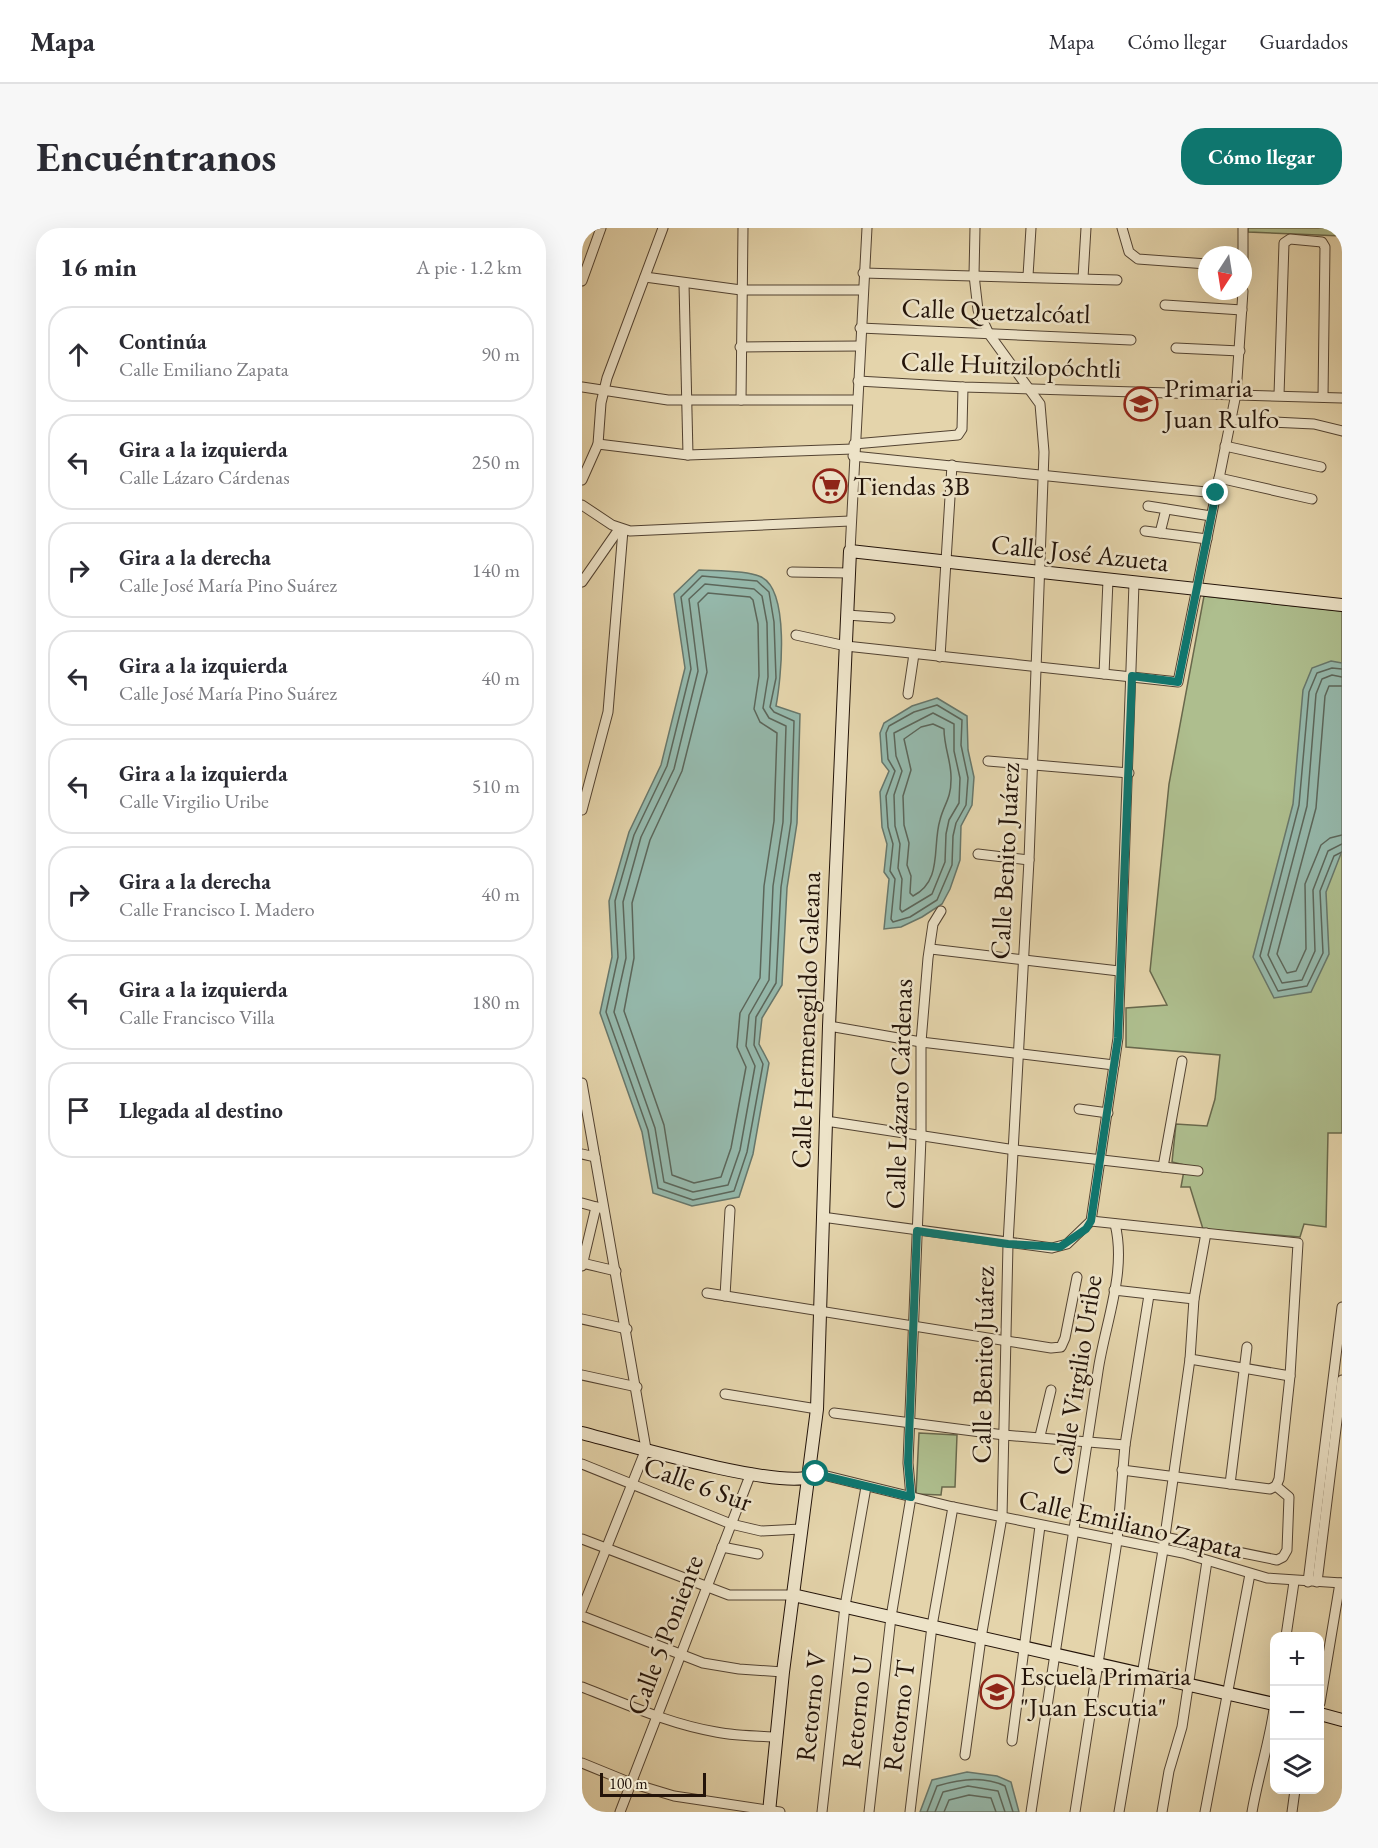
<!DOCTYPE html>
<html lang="es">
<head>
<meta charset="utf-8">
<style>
	:root { --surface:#fff; --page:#f7f7f7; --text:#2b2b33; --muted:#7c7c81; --line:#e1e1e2; --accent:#0f766e }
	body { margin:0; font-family:"EB Garamond",serif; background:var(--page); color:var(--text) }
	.controls { position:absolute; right:18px; bottom:18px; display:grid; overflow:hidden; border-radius:12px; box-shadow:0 6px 24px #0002 }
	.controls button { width:54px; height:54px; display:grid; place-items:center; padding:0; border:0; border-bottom:2px solid var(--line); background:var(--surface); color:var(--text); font:30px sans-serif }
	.compass { position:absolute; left:616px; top:18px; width:54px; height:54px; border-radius:50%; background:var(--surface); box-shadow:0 6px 24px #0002; rotate:192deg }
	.scale { position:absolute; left:18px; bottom:15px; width:106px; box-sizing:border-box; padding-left:6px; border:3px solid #231309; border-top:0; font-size:16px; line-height:21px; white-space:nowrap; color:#231309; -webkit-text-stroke:4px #ede3c8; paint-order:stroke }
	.stop { position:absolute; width:18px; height:18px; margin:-14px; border:4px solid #0f766e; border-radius:50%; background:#fff }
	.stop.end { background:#0f766e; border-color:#fff; box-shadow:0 2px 6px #0008 }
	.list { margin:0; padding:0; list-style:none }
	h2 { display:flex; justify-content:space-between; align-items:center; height:78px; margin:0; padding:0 24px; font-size:26px }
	h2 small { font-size:20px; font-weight:400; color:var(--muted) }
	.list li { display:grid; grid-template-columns:39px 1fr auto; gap:18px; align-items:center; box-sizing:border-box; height:96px; margin:0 12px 12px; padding:0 12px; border:2px solid var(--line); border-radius:24px }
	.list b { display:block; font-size:22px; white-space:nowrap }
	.list p { margin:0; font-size:20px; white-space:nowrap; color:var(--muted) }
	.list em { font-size:20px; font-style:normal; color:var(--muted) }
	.icon { flex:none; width:33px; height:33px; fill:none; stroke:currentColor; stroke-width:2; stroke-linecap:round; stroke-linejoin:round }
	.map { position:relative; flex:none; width:760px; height:1584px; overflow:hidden; border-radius:24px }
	header { display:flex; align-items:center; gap:36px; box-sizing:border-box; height:84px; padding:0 30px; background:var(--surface); border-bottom:2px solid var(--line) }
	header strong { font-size:28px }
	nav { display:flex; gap:33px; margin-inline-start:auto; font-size:21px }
	.intro { display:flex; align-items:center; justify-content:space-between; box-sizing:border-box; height:144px; padding:0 36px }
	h1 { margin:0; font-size:42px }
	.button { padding:15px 27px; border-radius:24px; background:var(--accent); color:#fff; font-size:21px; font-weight:700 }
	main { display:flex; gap:36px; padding:0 36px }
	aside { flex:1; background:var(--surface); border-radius:24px; box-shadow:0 6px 24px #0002 }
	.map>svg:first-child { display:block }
	.green { fill:#aebe8e; stroke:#68684c; stroke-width:1.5 }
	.water { fill:#95b8ab; stroke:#67766a; stroke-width:1.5 }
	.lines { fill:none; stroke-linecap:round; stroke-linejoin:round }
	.shore { stroke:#5c665a; stroke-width:1.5 }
	.street-casing { stroke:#534332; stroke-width:11 }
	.secondary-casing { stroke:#231309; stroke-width:14 }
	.street { stroke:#ede3c8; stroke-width:9 }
	.secondary { stroke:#ede3c8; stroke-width:12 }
	.route { stroke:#0f766e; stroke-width:8 }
	.labels { text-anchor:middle; stroke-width:5; stroke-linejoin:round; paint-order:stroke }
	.street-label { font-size:27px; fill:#231309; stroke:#ede3c8 }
	.poi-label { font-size:27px; fill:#231309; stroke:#ede3c8; text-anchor:start }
</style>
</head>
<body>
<header>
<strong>Mapa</strong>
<nav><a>Mapa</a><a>Cómo llegar</a><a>Guardados</a></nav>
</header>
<div class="intro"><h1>Encuéntranos</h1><a class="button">Cómo llegar</a></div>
<main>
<aside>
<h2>16 min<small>A pie · 1.2 km</small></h2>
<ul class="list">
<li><svg class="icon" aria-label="ahead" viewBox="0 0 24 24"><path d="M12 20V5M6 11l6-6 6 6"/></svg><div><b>Continúa</b><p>Calle Emiliano Zapata</p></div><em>90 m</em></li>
<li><svg class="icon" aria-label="left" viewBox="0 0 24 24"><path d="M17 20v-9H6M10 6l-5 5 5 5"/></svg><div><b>Gira a la izquierda</b><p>Calle Lázaro Cárdenas</p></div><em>250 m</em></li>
<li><svg class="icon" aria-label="right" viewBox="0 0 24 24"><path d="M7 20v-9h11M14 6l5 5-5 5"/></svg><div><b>Gira a la derecha</b><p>Calle José María Pino Suárez</p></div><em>140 m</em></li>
<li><svg class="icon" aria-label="left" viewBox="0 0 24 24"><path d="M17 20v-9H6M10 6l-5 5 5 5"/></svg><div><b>Gira a la izquierda</b><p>Calle José María Pino Suárez</p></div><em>40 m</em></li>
<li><svg class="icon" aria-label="left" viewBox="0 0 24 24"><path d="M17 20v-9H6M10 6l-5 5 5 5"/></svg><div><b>Gira a la izquierda</b><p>Calle Virgilio Uribe</p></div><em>510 m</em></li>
<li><svg class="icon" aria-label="right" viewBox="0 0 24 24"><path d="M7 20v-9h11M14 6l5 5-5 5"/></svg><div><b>Gira a la derecha</b><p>Calle Francisco I. Madero</p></div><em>40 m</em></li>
<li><svg class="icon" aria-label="left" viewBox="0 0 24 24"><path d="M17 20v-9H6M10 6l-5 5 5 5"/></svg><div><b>Gira a la izquierda</b><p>Calle Francisco Villa</p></div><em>180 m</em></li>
<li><svg class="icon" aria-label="arrive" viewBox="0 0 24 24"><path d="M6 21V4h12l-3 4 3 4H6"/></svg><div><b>Llegada al destino</b></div></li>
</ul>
</aside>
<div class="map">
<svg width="760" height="1584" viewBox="0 0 760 1584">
	<rect width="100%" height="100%" fill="#e4d4ab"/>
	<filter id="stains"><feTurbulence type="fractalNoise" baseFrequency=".00333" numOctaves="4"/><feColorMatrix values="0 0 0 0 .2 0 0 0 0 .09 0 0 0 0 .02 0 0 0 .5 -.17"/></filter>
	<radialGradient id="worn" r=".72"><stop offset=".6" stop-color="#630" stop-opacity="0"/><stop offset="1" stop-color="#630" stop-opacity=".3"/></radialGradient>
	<!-- green -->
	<g class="green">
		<path d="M666,0H760V8L666,4Z"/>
		<path d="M622,368L760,383V905H746L744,999L722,996L718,1009L621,1001L608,959H599L603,937L590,934L594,896L625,898L633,871L638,827L544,819V780L585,777L568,743L587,556Z"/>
		<path d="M337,1205L375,1207L373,1259H360L359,1267L334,1266Z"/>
	</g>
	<!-- water -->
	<g class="water">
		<path d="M117,342C134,343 162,342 177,348C209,359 199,452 194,478L218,486L215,595L205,660L200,757L180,790L177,816L187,835L171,926L157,969L110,978L71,965L60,904L18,785L30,729L27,673L47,604L79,537L103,440L92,366Z"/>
		<path d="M749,433L760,435V623L744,664L747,726L729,764L692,770L671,729L711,576L721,462L730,440Z"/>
		<path d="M355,470L385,488L386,522L392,549L390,577L379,598L378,632L368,661L360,676L340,689L319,699L302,701L307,651L302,644L305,616L300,599L298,564L307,543L300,534L298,505L302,495L330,478Z"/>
		<path d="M385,1544L415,1548L429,1554L437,1584H338L350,1552Z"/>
	</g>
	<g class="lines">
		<!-- shore -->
		<g class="shore">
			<path d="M120,348L175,353L187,364L192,394L194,450L188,479L192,484L212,493L209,594L199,659L194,755L174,789L172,817L181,836L165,924L152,963L111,972L76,960L66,902L24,784L36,729L33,673L52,607L85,538L109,441L99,369Z"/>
			<path d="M123,356L172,361L180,368L185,395L186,449L181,480L187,490L204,498L201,594L191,658L187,752L167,787L164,818L173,838L158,922L146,957L111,964L82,954L73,900L32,784L44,730L41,674L59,609L92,541L116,443L107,371Z"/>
			<path d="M126,365L168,369L171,372L176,396L177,448L172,481L178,494L195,505L192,593L182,658L178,750L158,785L155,819L164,839L149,920L139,949L112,955L90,947L82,897L42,783L52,730L50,675L68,612L100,543L125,444L116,375Z"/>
			<path d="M760,441L750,440L735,445L727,464L717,577L678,728L696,763L725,758L741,725L738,663L752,628L760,624"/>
			<path d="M760,449L750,447L740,451L734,466L725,578L686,727L700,755L720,752L733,723L731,662L746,623L760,616"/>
			<path d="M760,458H747L743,468L734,580L695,726L705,745L714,743L724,721L723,656L739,617L748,610L760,607"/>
			<path d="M355,477L380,492L379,517L386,550L384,577L374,595L371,608L370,637L355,672L328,689L311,694L309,691L313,651L308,643L311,616L306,599L304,568L313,543L306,531L304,505L307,498L332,484Z"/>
			<path d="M351,485L372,496V523L378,550L377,575L367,592L364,606L363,634L350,666L320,684L318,681L320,651L316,640L318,616L313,598L312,567L320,543L314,528L312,505Z"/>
			<path d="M351,496L362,501C362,520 370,535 369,552C369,571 362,576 358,592C350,618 361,653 331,668L328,665L329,648L325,637L327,615L322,597L321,568L329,542L322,511L339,499Z"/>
			<path d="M345,1584L355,1558C377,1551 401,1547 423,1558L431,1584"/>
			<path d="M353,1584L361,1564L386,1558L416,1563L423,1584"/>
			<path d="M362,1584L367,1572L387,1567L409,1570L414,1584"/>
		</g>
		<defs>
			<g id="street">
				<path d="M540,0L547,24L556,31L625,36"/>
				<path d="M661,44V0"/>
				<path d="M281,45L535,52"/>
				<path d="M446,48L449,0"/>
				<path d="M63,49L159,62H280"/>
				<path d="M501,50L504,0"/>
				<path d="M0,53L19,0"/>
				<path d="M102,56L106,227"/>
				<path d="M583,77L660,82"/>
				<path d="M278,100L549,112"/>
				<path d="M158,119L278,118"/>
				<path d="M594,120L658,123"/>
				<path d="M276,153L381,159L760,170"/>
				<path d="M0,159L86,172H275"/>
				<path d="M697,167L702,15L708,11L740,14L743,19L741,169"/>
				<path d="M159,172L161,0"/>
				<path d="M649,192L732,196L760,203"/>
				<path d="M16,216L106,227L271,221"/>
				<path d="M272,216L376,207L380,201L381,159"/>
				<path d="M643,218L739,239"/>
				<path d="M271,228L634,265"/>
				<path d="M637,250L730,271"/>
				<path d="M0,252L16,216L19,175L25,150L81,0"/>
				<path d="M0,277L30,297L48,303L268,293"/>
				<path d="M566,278L629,288"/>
				<path d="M563,303L625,311"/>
				<path d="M578,305L584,281"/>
				<path d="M268,323L285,0"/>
				<path d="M210,344L267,345"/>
				<path d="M0,354L37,301"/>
				<path d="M265,387L308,390"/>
				<path d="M214,407L264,418L596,454L654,166L661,63"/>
				<path d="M358,429L370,237"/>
				<path d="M522,446L526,352"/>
				<path d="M326,466L332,426"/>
				<path d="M406,533L547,545"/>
				<path d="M0,582L26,484L41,302"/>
				<path d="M396,626L447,632"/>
				<path d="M349,721L537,743"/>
				<path d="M247,798L339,814L532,837"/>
				<path d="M0,855L64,1221L0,1381"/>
				<path d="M497,881L526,885"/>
				<path d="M244,893L433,922L616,943"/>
				<path d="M0,926L13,929"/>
				<path d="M581,939L600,833"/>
				<path d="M0,975L18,980"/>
				<path d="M240,989L470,1020L485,1016L509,993L536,810L552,355"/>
				<path d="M509,993L716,1015L708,1148L697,1251L694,1258"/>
				<path d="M0,1035L34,1043"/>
				<path d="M0,1038L14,979"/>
				<path d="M532,1062L612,1071"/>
				<path d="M125,1065L469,1120L479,1119L483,1110L495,1049"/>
				<path d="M143,1068L148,982"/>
				<path d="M0,1091L45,1101"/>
				<path d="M608,1131L708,1148"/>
				<path d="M0,1147L55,1159"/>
				<path d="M143,1166L235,1181"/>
				<path d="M252,1185L422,1207L543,1217"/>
				<path d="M458,1208L469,1162"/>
				<path d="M0,1236L149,1296L179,1303L219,1301"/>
				<path d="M540,1242L688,1261L694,1258"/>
				<path d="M227,1249L237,1246L371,1279L601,1325L685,1350L760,1355"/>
				<path d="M648,1256L665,1119"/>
				<path d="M582,1309L695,1332L701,1329L705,1322L707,1269L694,1258"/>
				<path d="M0,1311L147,1367H211"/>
				<path d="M140,1319L176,1326"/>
				<path d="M726,1354L760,1079"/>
				<path d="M735,1354L760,1152"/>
				<path d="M0,1388L121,1435L157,1441L201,1444"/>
				<path d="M704,1408L712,1354"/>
				<path d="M0,1459C44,1476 87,1496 134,1504C154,1508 174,1508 194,1509"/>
				<path d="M738,1475L758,1355"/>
				<path d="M430,1513L458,1298"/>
				<path d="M383,1527L399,1410L420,1289L426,1016L447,632L462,224L458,176L407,106L396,82L392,47L393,0"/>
				<path d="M0,1535L49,1555L92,1568L198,1584"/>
				<path d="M38,1584L169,1245"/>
				<path d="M240,1584L263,1378L284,1259"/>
				<path d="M287,1584L309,1389L329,1269L326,1235L339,909V814L346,730L351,696L359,683"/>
				<path d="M328,1584L350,1398L371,1279"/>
				<path d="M449,1584C470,1437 493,1290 516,1143C523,1095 545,1044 533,996"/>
				<path d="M493,1584L535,1313L543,1217L567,1067"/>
				<path d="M537,1584L581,1322L608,1131L612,1071L624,1005"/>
				<path d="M580,1584L587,1543L600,1499L625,1333"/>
				<path d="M623,1584L668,1346"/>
				<path d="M670,1584C676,1549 687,1516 692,1481"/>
				<path d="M710,1584L713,1562"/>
			</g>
			<g id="secondary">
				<path d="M0,1205C42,1216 193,1260 227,1249"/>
				<path d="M211,1367L692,1476"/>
				<path d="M738,1486L760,1492"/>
				<path d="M187,1584L201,1444L235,1181L247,798L268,323L760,377"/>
			</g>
		</defs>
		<!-- street casing -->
		<use href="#street" class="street-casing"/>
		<!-- secondary casing -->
		<use href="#secondary" class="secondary-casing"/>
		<!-- street -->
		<use href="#street" class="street"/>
		<!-- secondary -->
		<use href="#secondary" class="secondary"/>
	</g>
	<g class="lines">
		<!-- route -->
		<path class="route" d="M234,1246L329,1269L326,1235L335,1003L426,1016L478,1019L504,1001L509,993L536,810L550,448L596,454L634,265"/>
	</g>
	<!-- icons -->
	<defs>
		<symbol id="school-ring" viewBox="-11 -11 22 22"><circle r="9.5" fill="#ede3c8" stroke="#8f2418" stroke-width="1.5"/><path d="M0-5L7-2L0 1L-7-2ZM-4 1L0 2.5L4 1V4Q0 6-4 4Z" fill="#8f2418"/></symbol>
		<symbol id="supermarket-ring" viewBox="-11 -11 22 22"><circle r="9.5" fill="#ede3c8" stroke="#8f2418" stroke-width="1.5"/><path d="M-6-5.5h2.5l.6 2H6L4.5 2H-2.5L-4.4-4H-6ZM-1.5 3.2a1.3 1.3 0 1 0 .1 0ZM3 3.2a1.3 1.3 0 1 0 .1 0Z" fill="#8f2418"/></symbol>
	</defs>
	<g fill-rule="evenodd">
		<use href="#school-ring" x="540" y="157" width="38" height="38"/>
		<use href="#supermarket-ring" x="229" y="239" width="38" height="38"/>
		<use href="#school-ring" x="396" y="1445" width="38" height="38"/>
	</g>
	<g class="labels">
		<!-- street labels -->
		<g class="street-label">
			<text transform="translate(414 83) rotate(2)" y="9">Calle Quetzalcóatl</text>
			<text transform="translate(429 137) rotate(2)" y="9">Calle Huitzilopóchtli</text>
			<text transform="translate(498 325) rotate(6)" y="9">Calle José Azueta</text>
			<text transform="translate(423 633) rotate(-87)" y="9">Calle Benito Juárez</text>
			<text transform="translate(224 792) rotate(-88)" y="9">Calle Hermenegildo Galeana</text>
			<text transform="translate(317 866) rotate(-88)" y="9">Calle Lázaro Cárdenas</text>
			<text transform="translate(401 1137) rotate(-89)" y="9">Calle Benito Juárez</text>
			<text transform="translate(495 1147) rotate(-81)" y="9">Calle Virgilio Uribe</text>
			<text transform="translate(116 1256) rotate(20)" y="9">Calle 6 Sur</text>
			<text transform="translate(549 1296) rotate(13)" y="9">Calle Emiliano Zapata</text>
			<text transform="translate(83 1407) rotate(-69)" y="9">Calle 5 Poniente</text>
			<text transform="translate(229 1478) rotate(-84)" y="9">Retorno V</text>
			<text transform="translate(275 1484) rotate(-84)" y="9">Retorno U</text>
			<text transform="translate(317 1488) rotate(-83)" y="9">Retorno T</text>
		</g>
		<!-- poi labels -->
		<g class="poi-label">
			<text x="582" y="169">Primaria<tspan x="582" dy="31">Juan Rulfo</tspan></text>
			<text x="271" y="267">Tiendas 3B</text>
			<text x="438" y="1457">Escuela Primaria<tspan x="438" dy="31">"Juan Escutia"</tspan></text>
		</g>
	</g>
	<rect width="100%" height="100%" filter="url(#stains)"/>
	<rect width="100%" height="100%" fill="url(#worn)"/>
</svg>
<div class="controls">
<button>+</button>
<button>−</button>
<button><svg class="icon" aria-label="layers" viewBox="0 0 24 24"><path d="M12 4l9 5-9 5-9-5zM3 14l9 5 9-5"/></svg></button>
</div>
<svg class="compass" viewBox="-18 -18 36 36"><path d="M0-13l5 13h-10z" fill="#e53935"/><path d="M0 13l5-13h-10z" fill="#7c7c81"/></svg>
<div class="scale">100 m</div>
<div class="stop" style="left:234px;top:1246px"></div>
<div class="stop end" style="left:634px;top:265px"></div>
</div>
</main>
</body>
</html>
